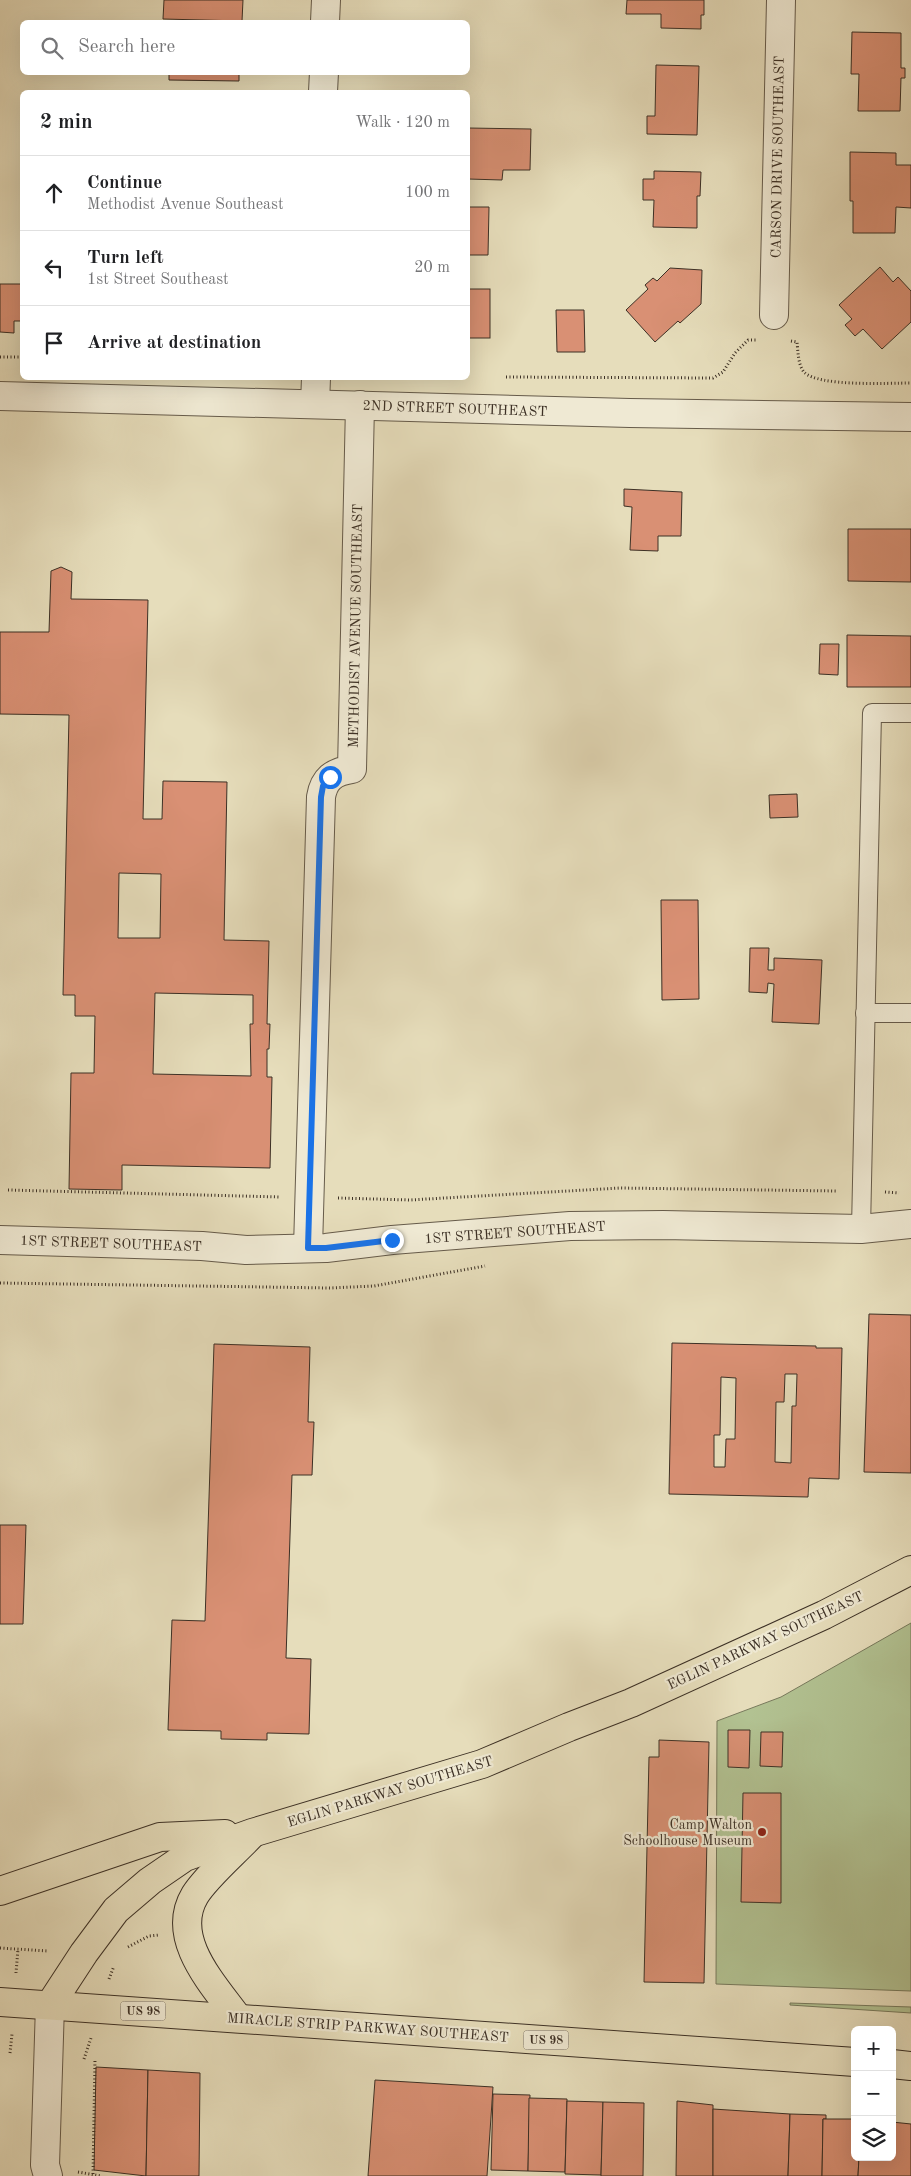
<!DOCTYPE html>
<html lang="en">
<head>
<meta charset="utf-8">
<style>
	:root { --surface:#fff; --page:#f2f2f2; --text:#202124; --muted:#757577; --line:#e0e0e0 }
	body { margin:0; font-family:"Old Standard TT",serif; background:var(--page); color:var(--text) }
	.controls { position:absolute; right:15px; bottom:15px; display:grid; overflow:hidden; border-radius:8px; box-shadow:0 5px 20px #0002 }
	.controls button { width:45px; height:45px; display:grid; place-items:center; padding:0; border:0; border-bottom:1px solid var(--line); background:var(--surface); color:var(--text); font:25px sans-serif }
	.stop { position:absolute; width:15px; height:15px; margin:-11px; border:4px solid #1a73e8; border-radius:50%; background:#fff }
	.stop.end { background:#1a73e8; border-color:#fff; box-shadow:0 1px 5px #0008 }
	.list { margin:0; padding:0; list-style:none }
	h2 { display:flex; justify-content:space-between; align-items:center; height:65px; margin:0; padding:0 20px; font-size:21px }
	h2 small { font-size:16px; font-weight:400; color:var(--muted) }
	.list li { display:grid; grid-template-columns:32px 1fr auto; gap:15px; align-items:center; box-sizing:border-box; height:75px; padding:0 20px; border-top:1px solid var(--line) }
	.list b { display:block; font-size:19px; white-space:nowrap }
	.list p { margin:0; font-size:16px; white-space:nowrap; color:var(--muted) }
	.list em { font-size:16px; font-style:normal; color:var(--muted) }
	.icon { flex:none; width:28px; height:28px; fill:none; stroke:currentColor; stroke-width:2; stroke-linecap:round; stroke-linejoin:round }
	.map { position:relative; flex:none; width:911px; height:2176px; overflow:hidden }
	.search { position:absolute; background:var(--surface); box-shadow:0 5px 20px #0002; left:20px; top:20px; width:450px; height:55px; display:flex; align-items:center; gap:12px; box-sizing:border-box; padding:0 18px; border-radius:8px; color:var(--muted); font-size:19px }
	.panel { position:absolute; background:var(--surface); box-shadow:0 5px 20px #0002; left:20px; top:90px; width:450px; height:290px; border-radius:8px }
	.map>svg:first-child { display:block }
	.green { fill:#b2c292; stroke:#77795c }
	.building { fill:#d99074; stroke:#3c3025; fill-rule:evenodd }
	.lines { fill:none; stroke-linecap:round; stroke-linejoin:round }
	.lane-casing { stroke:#665b4a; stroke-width:20 }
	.street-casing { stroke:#665b4a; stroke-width:30 }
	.highway-casing { stroke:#3c3025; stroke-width:30 }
	.path { stroke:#3c3025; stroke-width:3; stroke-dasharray:1 2.5; stroke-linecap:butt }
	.lane { stroke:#efe9d3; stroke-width:18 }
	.street { stroke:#efe9d3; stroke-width:28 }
	.highway { stroke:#e6ddbb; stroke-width:28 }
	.route { stroke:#1a73e8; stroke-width:6 }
	.poi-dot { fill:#8f2418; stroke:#efe9d3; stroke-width:2 }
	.labels { text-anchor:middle; stroke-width:4.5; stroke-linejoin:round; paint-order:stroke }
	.shield { fill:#efe9d3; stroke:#726859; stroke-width:1 }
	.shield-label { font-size:12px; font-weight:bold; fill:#3c3025 }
	.street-label { font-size:14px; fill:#3c3025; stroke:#efe9d3 }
	.poi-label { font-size:14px; fill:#3c3025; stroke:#efe9d3; text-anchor:end }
</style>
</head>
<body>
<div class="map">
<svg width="911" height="2176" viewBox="0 0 911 2176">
	<rect width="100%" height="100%" fill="#e6ddbb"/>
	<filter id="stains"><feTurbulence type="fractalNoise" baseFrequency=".004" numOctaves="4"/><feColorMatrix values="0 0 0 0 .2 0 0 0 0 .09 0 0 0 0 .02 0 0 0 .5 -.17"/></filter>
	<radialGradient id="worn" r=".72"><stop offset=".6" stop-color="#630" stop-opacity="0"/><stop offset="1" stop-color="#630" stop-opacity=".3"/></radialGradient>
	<!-- green -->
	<g class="green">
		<path d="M911,1623V1991L716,1984L717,1721L781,1697Z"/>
		<path d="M790,2003L911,2007V2013L790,2005Z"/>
	</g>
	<!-- building -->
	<g class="building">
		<path d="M164,0H243L242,21L163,19Z"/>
		<path d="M627,0H704V15H701V29L661,28V14H626Z"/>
		<path d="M852,32L901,33V68H905V78H901L900,111H858L859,74H851Z"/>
		<path d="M656,65L699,66L697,135L647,134V116H655Z"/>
		<path d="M169,72H239V81L169,80Z"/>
		<path d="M468,128L531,129L530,170H503L502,180L468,179Z"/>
		<path d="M850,152L896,153V165H911V208L896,207L895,233H853V201H850Z"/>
		<path d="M654,171L701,172L700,196H697V228L653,227L654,200H643V179H654Z"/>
		<path d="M468,207H489L488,255H468Z"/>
		<path d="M880,267L893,282L898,277L911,291V322L882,349L863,329L855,336L845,325L852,319L839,305Z"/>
		<path d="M670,268L702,270L701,304L680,323L678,321L655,342L626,310L648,289L645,285L653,278L657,281Z"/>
		<path d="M0,284H22V321H14V333L0,332Z"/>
		<rect x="468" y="289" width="22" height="49"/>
		<path d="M556,310H584L585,352H557Z"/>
		<path d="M624,489L682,492L681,536H658V551L630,550L632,507L624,506Z"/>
		<path d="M848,529H911V582L848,581Z"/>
		<path d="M61,567L72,572L71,599L148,600L143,819H162L163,781L227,782L224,940L269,941L267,1024H270L269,1049H267V1077H272L270,1168L122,1165V1190L69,1189L71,1073H94L95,1016H75V995H63L69,715L0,714V632H49L51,571ZM119,873L161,874L160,938H118ZM155,993L253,995V1024H250L251,1076L153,1074Z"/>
		<path d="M847,635L911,636V687H847Z"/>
		<path d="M820,644H839L838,675L819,674Z"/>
		<path d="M797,794L798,817L770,818L769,795Z"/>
		<path d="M661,900H698L699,999L662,1000Z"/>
		<path d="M750,948H769L768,970H774V958L822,960L819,1024L772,1022L774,984L768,983L767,993L749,992Z"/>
		<path d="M869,1314L911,1315V1473L864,1472Z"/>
		<path d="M672,1343L816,1346V1348H842L839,1479L809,1478L808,1497L669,1494ZM785,1374H797L796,1406H792L791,1463L775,1462L776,1402H784ZM721,1377L736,1378L735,1439H726L725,1467H714V1435H720Z"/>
		<path d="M214,1344L310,1347L308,1422H314L312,1475H292L286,1658L311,1659L309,1734L267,1733V1740L221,1739V1731L168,1730L172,1620L205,1621Z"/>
		<path d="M0,1525H26L23,1624H0Z"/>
		<path d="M728,1730H750L749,1768L728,1767Z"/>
		<path d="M761,1732H783L782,1767L760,1766Z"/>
		<path d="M659,1740L709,1742L704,1983L644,1982L649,1757H659Z"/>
		<path d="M743,1793H781V1903L741,1902Z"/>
		<path d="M96,2067L148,2070L146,2176L94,2170Z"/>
		<path d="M148,2070L200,2073L199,2176H146Z"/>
		<path d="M375,2080L493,2087L487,2176H368Z"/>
		<path d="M493,2094L530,2095L528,2171L491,2170Z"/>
		<path d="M529,2098L567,2099L565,2172L528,2171Z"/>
		<path d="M567,2101L603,2102L601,2175L565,2174Z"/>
		<path d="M677,2101L713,2105V2176H676Z"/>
		<path d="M603,2102L644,2103L643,2176H601Z"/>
		<path d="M713,2109L790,2114L788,2176H713Z"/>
		<path d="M790,2114L826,2115V2119H823L822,2176H788Z"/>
		<path d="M823,2119H855V2157H859L858,2176H822Z"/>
		<path d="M892,2122L911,2124V2176H858L859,2157H892Z"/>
	</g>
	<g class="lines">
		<defs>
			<g id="lane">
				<path d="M865,1013H911"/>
				<path d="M861,1229L872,713H911"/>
			</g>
			<g id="street">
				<path d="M325,22L326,0"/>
				<path d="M323,92L324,72"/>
				<path d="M774,315L781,0"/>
				<path d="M0,396L630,413L911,417"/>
				<path d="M315,404L316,378"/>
				<path d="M0,1240L202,1246L246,1250L326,1248L392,1240L570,1226L663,1225L861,1229L911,1224"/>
				<path d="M308,1248L321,797C324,779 333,772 352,769L360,405"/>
				<path d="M48,2176L45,2165L50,2005"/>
			</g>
			<g id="highway">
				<path d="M0,1891L160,1837L225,1834"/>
				<path d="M0,2002L855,2062"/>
				<path d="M50,2005L84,1953L116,1910L150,1881L185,1857L252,1833L482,1764L569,1727L631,1703L824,1615L911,1570"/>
				<path d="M237,2017C213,1984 169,1938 195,1895C206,1877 235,1852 250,1836"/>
				<path d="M892,2064L911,2066"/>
			</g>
		</defs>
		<!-- lane casing -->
		<use href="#lane" class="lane-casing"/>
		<!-- street casing -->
		<use href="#street" class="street-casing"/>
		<!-- highway casing -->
		<use href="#highway" class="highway-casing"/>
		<!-- path -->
		<g class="path">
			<path d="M791,341L797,342C798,351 798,365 804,372C818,387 889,383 911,383"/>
			<path d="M0,357H22"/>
			<path d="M506,377L713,378L723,372L735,353L748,340H757"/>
			<path d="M8,1190L280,1197"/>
			<path d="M885,1192L899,1193"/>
			<path d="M338,1198L410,1200L620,1188L837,1191"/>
			<path d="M0,1283L330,1288L374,1286L485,1266"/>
			<path d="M128,1947L149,1936L159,1935"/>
			<path d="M0,1948L48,1951"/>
			<path d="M16,1973L18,1949"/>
			<path d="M109,1979L114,1966"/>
			<path d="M10,2053L12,2034"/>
			<path d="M84,2059L91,2038"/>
			<path d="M78,2172L101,2176"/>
			<path d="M93,2174L95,2059"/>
		</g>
		<!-- lane -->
		<use href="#lane" class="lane"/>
		<!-- street -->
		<use href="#street" class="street"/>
		<!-- highway -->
		<use href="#highway" class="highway"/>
	</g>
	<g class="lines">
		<!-- route -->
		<path class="route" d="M330,777L323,786L321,797L308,1248H326L392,1240"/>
	</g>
	<!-- markers -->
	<circle class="poi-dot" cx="762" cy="1832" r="5"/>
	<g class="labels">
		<!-- shield labels -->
		<g class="shield">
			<rect x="120.5" y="2001.5" width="45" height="19" rx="4"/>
			<rect x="523.5" y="2030.5" width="45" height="19" rx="4"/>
		</g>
		<g class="shield-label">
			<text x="143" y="2015">US 98</text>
			<text x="546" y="2044">US 98</text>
		</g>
		<!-- street labels -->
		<g class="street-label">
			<text transform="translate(777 157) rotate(-89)" y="5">CARSON DRIVE SOUTHEAST</text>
			<text transform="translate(455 408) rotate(2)" y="5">2ND STREET SOUTHEAST</text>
			<text transform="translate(355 626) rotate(-89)" y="5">METHODIST AVENUE SOUTHEAST</text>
			<text transform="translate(515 1232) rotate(-4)" y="5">1ST STREET SOUTHEAST</text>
			<text transform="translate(111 1243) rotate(2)" y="5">1ST STREET SOUTHEAST</text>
			<text transform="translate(765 1640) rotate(-25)" y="5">EGLIN PARKWAY SOUTHEAST</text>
			<text transform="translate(390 1791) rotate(-17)" y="5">EGLIN PARKWAY SOUTHEAST</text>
			<text transform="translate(368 2027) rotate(4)" y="5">MIRACLE STRIP PARKWAY SOUTHEAST</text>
		</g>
		<!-- poi labels -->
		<g class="poi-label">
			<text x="752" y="1829">Camp Walton<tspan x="752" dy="16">Schoolhouse Museum</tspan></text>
		</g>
	</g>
	<rect width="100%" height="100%" filter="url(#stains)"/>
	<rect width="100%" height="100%" fill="url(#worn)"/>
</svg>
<div class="controls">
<button>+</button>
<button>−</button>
<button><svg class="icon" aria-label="layers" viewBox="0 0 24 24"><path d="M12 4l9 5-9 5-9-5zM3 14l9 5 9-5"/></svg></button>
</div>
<div class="stop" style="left:330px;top:777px"></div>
<div class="stop end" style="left:392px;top:1240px"></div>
<div class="search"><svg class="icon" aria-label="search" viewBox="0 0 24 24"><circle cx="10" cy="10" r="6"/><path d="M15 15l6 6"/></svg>Search here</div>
<section class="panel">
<h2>2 min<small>Walk · 120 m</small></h2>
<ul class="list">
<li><svg class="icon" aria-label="ahead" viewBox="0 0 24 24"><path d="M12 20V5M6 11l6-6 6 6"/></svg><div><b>Continue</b><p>Methodist Avenue Southeast</p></div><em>100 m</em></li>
<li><svg class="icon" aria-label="left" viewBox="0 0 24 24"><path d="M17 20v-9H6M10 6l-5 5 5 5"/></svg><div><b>Turn left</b><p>1st Street Southeast</p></div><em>20 m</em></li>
<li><svg class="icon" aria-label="arrive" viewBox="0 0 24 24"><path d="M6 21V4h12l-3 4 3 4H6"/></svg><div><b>Arrive at destination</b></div></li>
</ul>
</section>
</div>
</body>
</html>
